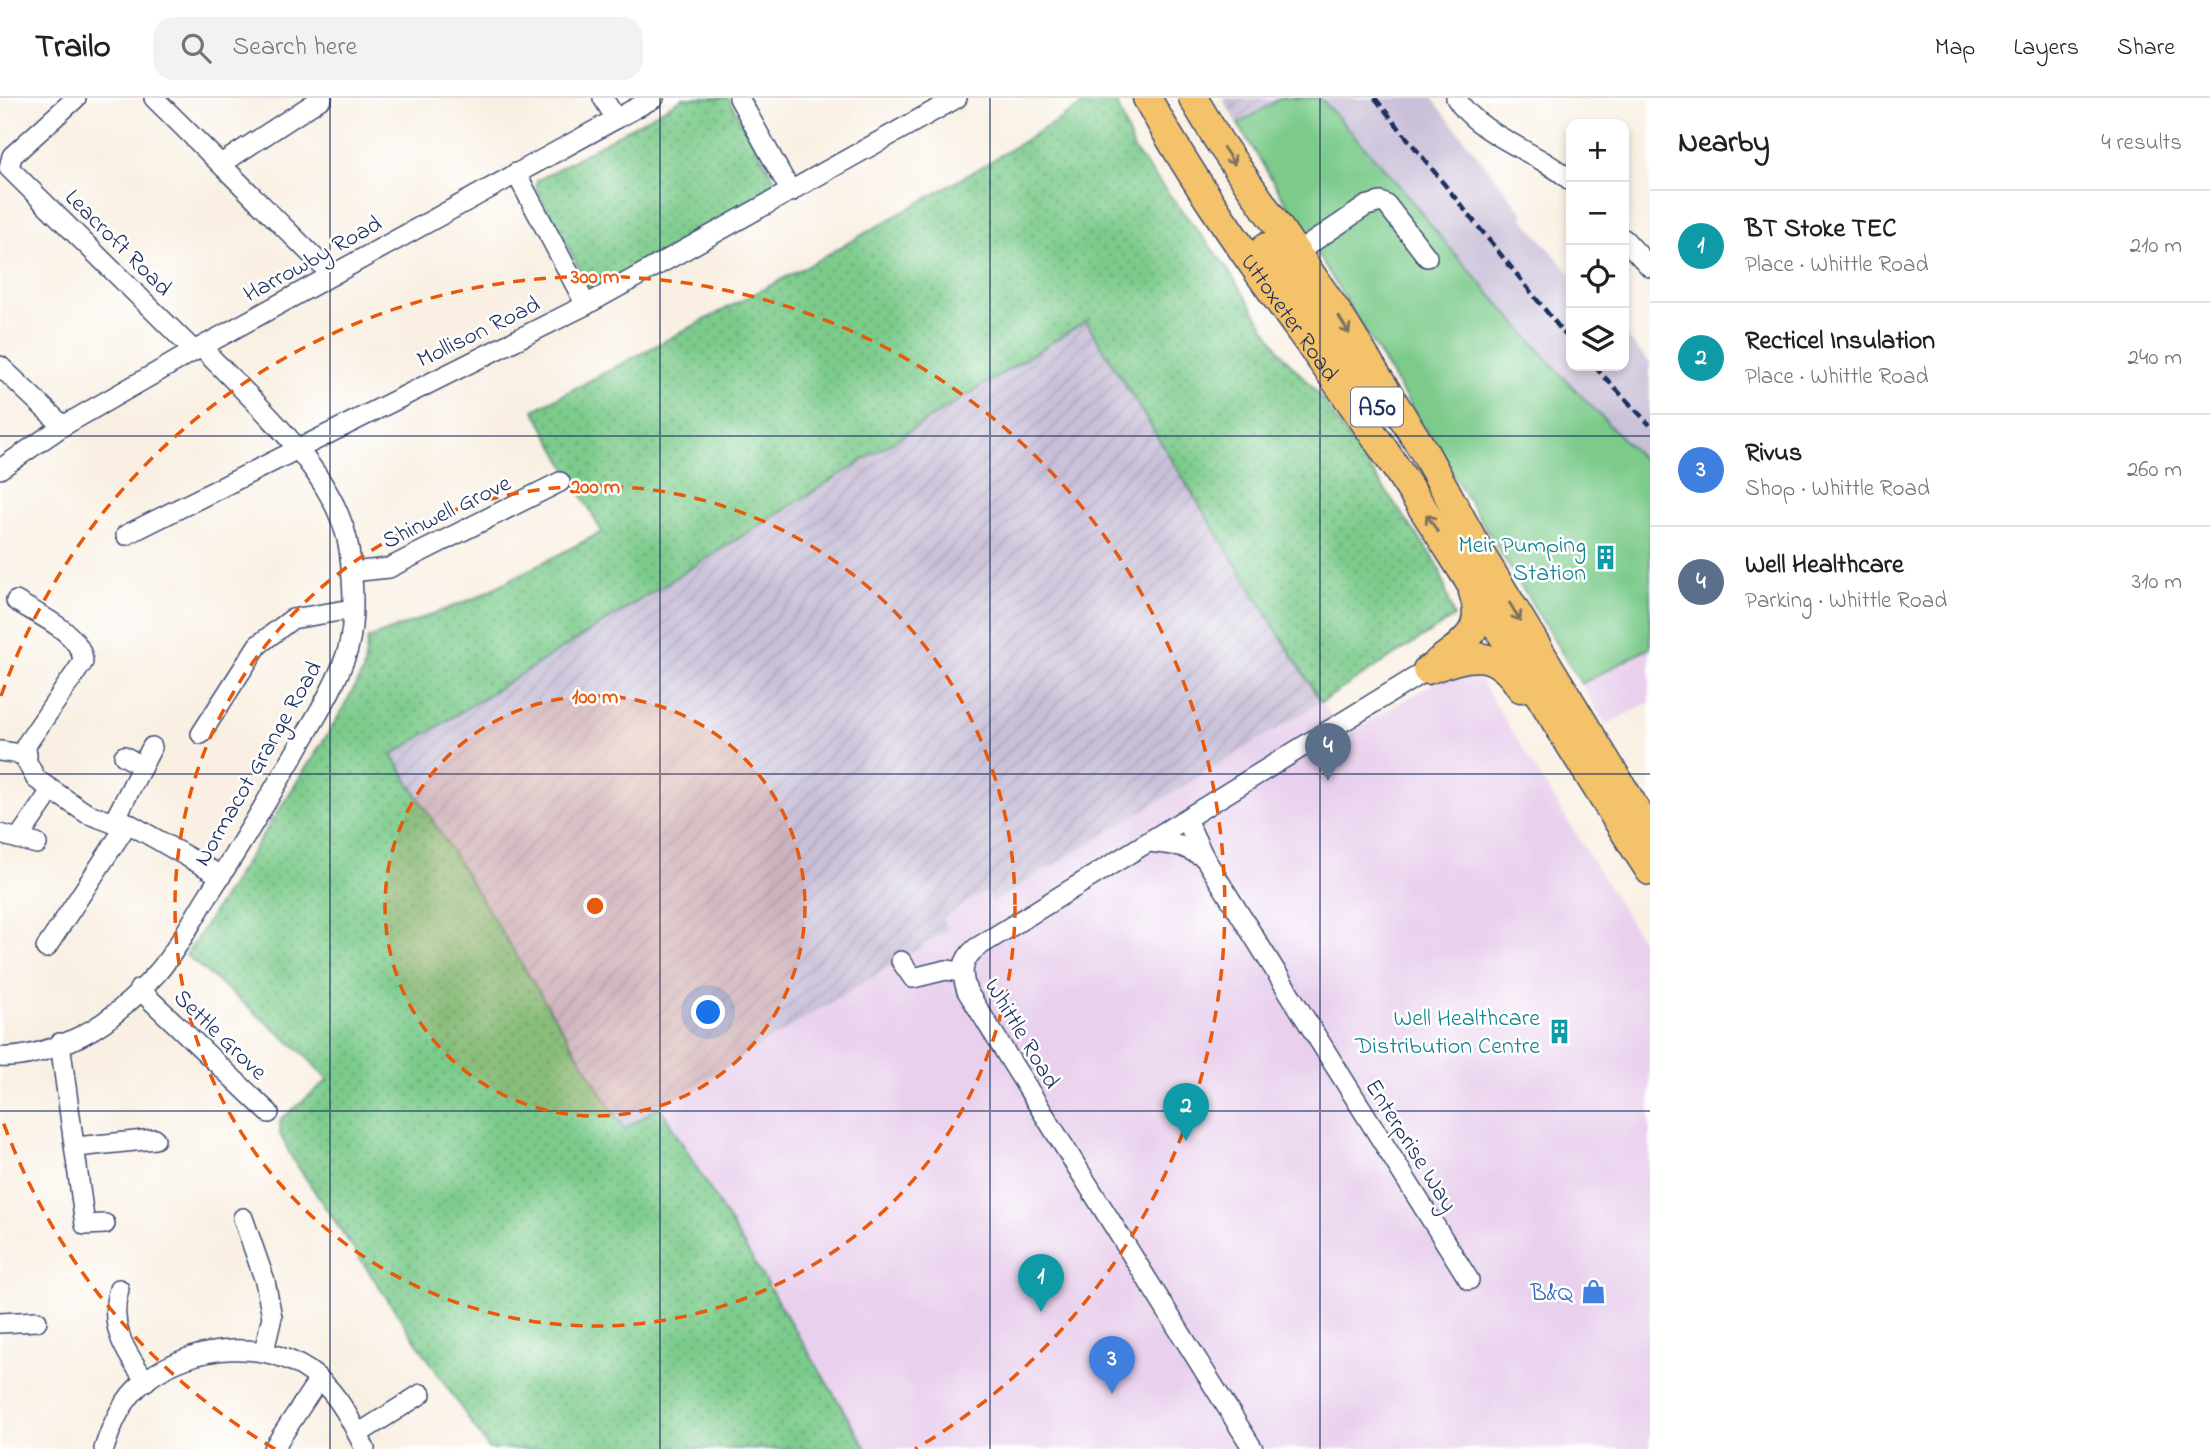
<!DOCTYPE html>
<html lang="en">
<head>
<meta charset="utf-8">
<style>
	:root { --surface:#fff; --page:#f2f2f2; --text:#202124; --muted:#757577; --line:#e0e0e0; --accent:#7c3aed }
	body { margin:0; font-family:"Indie Flower",sans-serif; background:var(--page); color:var(--text) }
	.controls { position:absolute; right:21px; top:21px; display:grid; overflow:hidden; border-radius:14px; box-shadow:0 4px 10px #0003 }
	.controls button { width:63px; height:63px; display:grid; place-items:center; padding:0; border:0; border-bottom:2px solid var(--line); background:var(--surface); color:var(--text); font:35px sans-serif }
	.you { position:absolute; left:709px; top:915px; width:24px; height:24px; margin:-18px; border:5px solid #fff; border-radius:50%; background:#1a73e8; box-shadow:0 0 0 10px #1a73e833 }
	.badge { display:grid; place-items:center; width:46px; height:46px; border-radius:50%; background:var(--accent); color:#fff; font-size:23px; font-weight:700 }
	.pin { position:absolute; translate:-50% -58px; filter:drop-shadow(0 2px 4px #0008) }
	.pin::after { content:''; position:absolute; top:37px; width:24px; height:21px; background:inherit; clip-path:polygon(0 0,100% 0,50% 100%) }
	.list { margin:0; padding:0; list-style:none }
	h2 { display:flex; justify-content:space-between; align-items:center; height:91px; margin:0; padding:0 28px; font-size:30px }
	h2 small { font-size:23px; font-weight:400; color:var(--muted) }
	.list li { display:grid; grid-template-columns:46px 1fr auto; gap:21px; align-items:center; box-sizing:border-box; height:112px; padding:0 28px; border-top:2px solid var(--line) }
	.list b { display:block; font-size:26px; white-space:nowrap }
	.list p { margin:0; font-size:23px; white-space:nowrap; color:var(--muted) }
	.list em { font-size:23px; font-style:normal; color:var(--muted) }
	.icon { flex:none; width:38px; height:38px; fill:none; stroke:currentColor; stroke-width:2; stroke-linecap:round; stroke-linejoin:round }
	.map { position:relative; flex:none; width:1650px; height:1351px; overflow:hidden }
	header { display:flex; align-items:center; gap:42px; box-sizing:border-box; height:98px; padding:0 35px; background:var(--surface); border-bottom:2px solid var(--line) }
	header strong { font-size:33px }
	nav { display:flex; gap:38px; margin-inline-start:auto; font-size:24px }
	.search { width:490px; height:63px; background:var(--page); display:flex; align-items:center; gap:18px; box-sizing:border-box; padding:0 24px; border-radius:21px; color:var(--muted); font-size:26px }
	main { display:flex }
	aside { flex:1; background:var(--surface) }
	.map>svg:first-child { display:block }
	.built { fill:#e9d1ed }
	.industrial { fill:url(#industrial-furrows) }
	.railway { fill:#c9bfd7 }
	.grass { fill:#7bcb8b; stroke:#4b7d74; stroke-width:2 }
	.park { fill:url(#park-dots); stroke:#4b7d74; stroke-width:2 }
	.lines { fill:none; stroke-linecap:round; stroke-linejoin:round }
	.minor-casing { stroke:#3c4c72; stroke-width:22 }
	.highway-casing { stroke:#3c4c72; stroke-width:31 }
	.minor { stroke:#fff; stroke-width:19 }
	.highway { stroke:#f3c26a; stroke-width:28 }
	.rail { stroke:#1b2f5e; stroke-width:4.5; stroke-dasharray:10 5; stroke-linecap:butt }
	.oneway { stroke:#7c7163 }
	.grid { fill:none; stroke:#1b2f5e; stroke-width:2; stroke-opacity:0.55 }
	.ring { fill:none; stroke:#e8590c; stroke-width:3.5; stroke-dasharray:12 9 }
	.labels { text-anchor:middle; stroke-width:5; stroke-linejoin:round; paint-order:stroke }
	.shield { fill:#fff; stroke:#5f6d8e; stroke-width:2 }
	.shield-label { font-size:23px; font-weight:bold; fill:#1b2f5e }
	.street-label { font-size:24px; fill:#1b2f5e; stroke:#fff }
	.culture-label { font-size:24px; fill:#0d838f; stroke:#fff; text-anchor:end }
	.shop-label { font-size:24px; fill:#366cbe; stroke:#fff; text-anchor:end }
	.centre { fill:#e8590c; stroke:#fff; stroke-width:3.5 }
	.ring-label { font-size:21px; text-anchor:middle; font-weight:bold; fill:#e8590c; stroke:#fff; stroke-width:5; stroke-linejoin:round; paint-order:stroke }
</style>
</head>
<body>
<header>
<strong>Trailo</strong>
<div class="search"><svg class="icon" aria-label="search" viewBox="0 0 24 24"><circle cx="10" cy="10" r="6"/><path d="M15 15l6 6"/></svg>Search here</div>
<nav><a>Map</a><a>Layers</a><a>Share</a></nav>
</header>
<main>
<div class="map">
<svg width="1650" height="1351" viewBox="0 0 1650 1351">
	<defs>
		<pattern id="industrial-furrows" width="10" height="10" patternUnits="userSpaceOnUse" patternTransform="scale(1.75)"><rect width="10" height="10" fill="#c9bfd7"/><path d="M-1 1l2-2M0 10L10 0M9 11l2-2" fill="none" stroke="#aca4bb"/></pattern>
		<pattern id="park-dots" width="8" height="8" patternUnits="userSpaceOnUse" patternTransform="scale(1.75)"><rect width="8" height="8" fill="#7bcb8b"/><path d="M2 2h.1M6 6h.1" fill="none" stroke="#64a575" stroke-width="1.8" stroke-linecap="round"/></pattern>
	</defs>
	<rect width="100%" height="100%" fill="#fff"/>
	<filter id="ink" filterUnits="userSpaceOnUse"><feTurbulence type="fractalNoise" baseFrequency=".0143" numOctaves="2"/><feDisplacementMap in="SourceGraphic" scale="14" xChannelSelector="R" yChannelSelector="G"/><feConvolveMatrix kernelMatrix="1 2 1 2 8 2 1 2 1" color-interpolation-filters="sRGB"/></filter>
	<filter id="wash" filterUnits="userSpaceOnUse"><feTurbulence type="fractalNoise" baseFrequency=".00686" numOctaves="4" result="noise"/><feDisplacementMap in="SourceGraphic" scale="28" xChannelSelector="R" yChannelSelector="G"/><feGaussianBlur stdDeviation="1.57" result="paint"/><feColorMatrix in="noise" values="0 0 0 0 0 0 0 0 0 0 0 0 0 0 0 0 0 1.4 0 .05"/><feComposite in="paint" operator="in"/></filter>
	<g filter="url(#wash)">
		<rect width="100%" height="100%" fill="#f9f0e3"/>
		<!-- built -->
		<g class="built">
			<path d="M1650,550V604L1606,627L1581,586Z"/>
			<path d="M1458,571L1474,572L1650,856V1351H867L660,1009L949,832L942,821L976,799L986,793L993,804L1321,604L1345,637Z"/>
		</g>
		<!-- industrial -->
		<g class="industrial">
			<path d="M1222,0H1282L1238,26Z"/>
			<path d="M1087,223L1321,604L993,804L986,793L976,799L942,821L949,832L624,1031L391,657Z"/>
		</g>
		<!-- railway -->
		<path class="railway" d="M1320,0H1432L1524,116L1522,119L1571,176V268H1624V236L1650,265V369L1566,282L1447,147L1393,80Z"/>
		<!-- grass -->
		<path class="grass" d="M1282,0H1320L1393,80L1447,147L1566,282L1650,369V550L1581,586L1238,26Z"/>
		<!-- park -->
		<g class="park">
			<path d="M683,0H728L774,80L773,94L601,190L589,189L536,89L537,83Z"/>
			<path d="M1094,0H1115L1134,52L1225,167L1284,259L1312,288L1438,467L1454,519L1321,604L1086,223L392,657L624,1031L660,1009L867,1351H489L292,1060L280,1036V1022L328,982L303,955L186,857L336,623L363,574L368,541L475,500L602,434L534,312L807,168L978,71Z"/>
		</g>
	</g>
	<g filter="url(#ink)">
		<g class="lines">
			<defs>
				<g id="minor">
					<path d="M76,0L12,58L9,70L194,253"/>
					<path d="M154,0L332,177"/>
					<path d="M603,0L616,21"/>
					<path d="M739,0L791,94"/>
					<path d="M1456,0C1479,38 1538,53 1571,83"/>
					<path d="M221,66L322,0"/>
					<path d="M516,75L586,207"/>
					<path d="M1624,141L1650,169"/>
					<path d="M1295,156L1366,108L1381,104L1387,107L1427,159"/>
					<path d="M0,268L63,328"/>
					<path d="M0,371L63,328L194,253L654,0"/>
					<path d="M126,437L586,207L957,0"/>
					<path d="M351,474L389,470L560,384"/>
					<path d="M16,503C38,517 82,535 83,564L26,647L27,664L36,681L86,715L113,725H128L221,778"/>
					<path d="M201,636L258,547L292,521L352,511"/>
					<path d="M0,653L27,657"/>
					<path d="M124,658L142,668"/>
					<path d="M1186,721L1204,759L1469,1182"/>
					<path d="M113,725L152,649"/>
					<path d="M0,736L37,746"/>
					<path d="M18,741L51,693"/>
					<path d="M1150,744L1181,748L1204,759"/>
					<path d="M46,850L128,725"/>
					<path d="M901,863L913,880L946,872L962,874"/>
					<path d="M139,891L269,1015"/>
					<path d="M60,945L85,1127L105,1126"/>
					<path d="M0,959C32,961 77,943 104,924C122,911 143,891 158,874C177,852 192,823 207,799C239,750 269,700 298,650C317,617 337,586 348,551C356,521 353,481 349,451C337,374 252,303 201,249"/>
					<path d="M76,1049L155,1041"/>
					<path d="M243,1120L265,1183L272,1219L264,1253"/>
					<path d="M119,1191C108,1227 125,1254 146,1283"/>
					<path d="M0,1225L37,1223"/>
					<path d="M358,1336L421,1296"/>
					<path d="M104,1351C112,1326 123,1300 145,1283C194,1245 269,1239 318,1280C340,1299 353,1326 365,1351"/>
					<path d="M273,1351L319,1281"/>
					<path d="M1253,1351L967,893C961,876 961,862 976,850L1427,572"/>
				</g>
				<g id="highway">
					<path id="s1" d="M1147,0C1215,124 1305,235 1384,352C1477,489 1559,634 1650,773"/>
					<path d="M1193,0L1218,42L1337,214L1425,355L1480,455L1650,735"/>
					<path d="M1266,149L1356,279"/>
					<path d="M1438,564C1466,544 1486,531 1473,494"/>
					<path d="M1427,572C1470,557 1493,547 1521,590"/>
				</g>
			</defs>
			<!-- minor casing -->
			<use href="#minor" class="minor-casing"/>
			<!-- highway casing -->
			<use href="#highway" class="highway-casing"/>
			<!-- minor -->
			<use href="#minor" class="minor"/>
			<!-- highway -->
			<use href="#highway" class="highway"/>
			<!-- rail -->
			<g class="rail">
				<path d="M1375,0L1571,244"/>
				<path d="M1594,268L1650,327"/>
			</g>
		</g>
		<!-- one-way arrows -->
		<defs><path id="oneway-shaft" d="M-6 0H5M1.5-3L5.5 0L1.5 3" fill="none" stroke-width="1.6" stroke-linecap="round" stroke-linejoin="round" transform="scale(1.75)"/></defs>
		<g class="oneway">
			<use href="#oneway-shaft" transform="translate(1229 58) rotate(56)"/>
			<use href="#oneway-shaft" transform="translate(1344 227) rotate(59)"/>
			<use href="#oneway-shaft" transform="translate(1432 425) rotate(-123)"/>
			<use href="#oneway-shaft" transform="translate(1515 514) rotate(59)"/>
		</g>
	</g>
	<!-- grid -->
	<path class="grid" d="M330,0V1351M660,0V1351M990,0V1351M1320,0V1351M0,338H1650M0,676H1650M0,1013H1650"/>
	<!-- distance rings -->
	<circle cx="595" cy="808" r="210" fill="#e8590c" fill-opacity=".12"/>
	<g class="ring">
		<circle cx="595" cy="808" r="210"/>
		<circle cx="595" cy="808" r="420"/>
		<path d="M275 1351A630 630 0 0 1 1 1018M1 598A630 630 0 1 1 915 1351"/>
	</g>
	<!-- icons -->
	<defs>
		<symbol id="building-bare" viewBox="-9 -9 18 18"><path d="M-4-6H4V6H1V3H-1V6H-4ZM-2.5-4.3h1.7v1.8h-1.7ZM.8-4.3h1.7v1.8H.8ZM-2.5-1h1.7V.8h-1.7ZM.8-1h1.7V.8H.8Z" fill="#0f9aa8" stroke="#fff" stroke-width="2.5" paint-order="stroke"/></symbol>
		<symbol id="shop-bare" viewBox="-9 -9 18 18"><path d="M-5-2.5h2.3a2.7 3.5 0 0 1 5.4 0H5L5.5 6h-11ZM-1.5-2.5h3a1.5 2.3 0 0 0-3 0Z" fill="#3f7fe0" stroke="#fff" stroke-width="2.5" paint-order="stroke"/></symbol>
	</defs>
	<g fill-rule="evenodd">
		<use href="#building-bare" x="1588" y="442" width="35" height="35"/>
		<use href="#building-bare" x="1542" y="916" width="35" height="35"/>
		<use href="#shop-bare" x="1576" y="1176" width="35" height="35"/>
	</g>
	<g class="labels">
		<!-- shield labels -->
		<rect class="shield" x="1351" y="289.5" width="52" height="39" rx="5"/>
		<g class="shield-label">
			<text x="1377" y="317">A50</text>
		</g>
		<!-- street labels -->
		<g class="street-label">
			<text transform="translate(119 144) rotate(45)" y="8">Leacroft Road</text>
			<text transform="translate(312 160) rotate(-29)" y="8">Harrowby Road</text>
			<text dy="8" stroke="none"><textPath href="#s1" startOffset="262">Uttoxeter Road</textPath></text>
			<text transform="translate(478 233) rotate(-26)" y="8">Mollison Road</text>
			<text transform="translate(446 413) rotate(-26)" y="8">Shinwell Grove</text>
			<text transform="translate(257 665) rotate(-60)" y="8">Normacot Grange Road</text>
			<text transform="translate(1023 935) rotate(59)" y="8">Whittle Road</text>
			<text transform="translate(221 936) rotate(44)" y="8">Settle Grove</text>
			<text transform="translate(1412 1047) rotate(58)" y="8">Enterprise Way</text>
		</g>
		<!-- culture labels -->
		<g class="culture-label">
			<text x="1586" y="454">Meir Pumping<tspan x="1586" dy="28">Station</tspan></text>
			<text x="1540" y="927">Well Healthcare<tspan x="1540" dy="28">Distribution Centre</tspan></text>
		</g>
		<!-- shop labels -->
		<g class="shop-label">
			<text x="1573" y="1202">B&amp;Q</text>
		</g>
	</g>
	<circle cx="595" cy="808" r="10" class="centre"/>
	<g class="ring-label">
		<text x="595" y="185">300 m</text>
		<text x="595" y="395">200 m</text>
		<text x="595" y="605">100 m</text>
	</g>
</svg>
<div class="controls">
<button>+</button>
<button>−</button>
<button><svg class="icon" aria-label="locate" viewBox="0 0 24 24"><circle cx="12" cy="12" r="6"/><path d="M12 2v4M12 18v4M2 12h4M18 12h4"/></svg></button>
<button><svg class="icon" aria-label="layers" viewBox="0 0 24 24"><path d="M12 4l9 5-9 5-9-5zM3 14l9 5 9-5"/></svg></button>
</div>
<div class="you"></div>
<div class="pin badge" style="left:1041px;top:1214px;background:#0f9aa8">1</div>
<div class="pin badge" style="left:1186px;top:1043px;background:#0f9aa8">2</div>
<div class="pin badge" style="left:1112px;top:1296px;background:#3f7fe0">3</div>
<div class="pin badge" style="left:1328px;top:683px;background:#5c6f8a">4</div>
</div>
<aside>
<h2>Nearby<small>4 results</small></h2>
<ul class="list">
<li><span class="badge" style="background:#0f9aa8">1</span><div><b>BT Stoke TEC</b><p>Place · Whittle Road</p></div><em>210 m</em></li>
<li><span class="badge" style="background:#0f9aa8">2</span><div><b>Recticel Insulation</b><p>Place · Whittle Road</p></div><em>240 m</em></li>
<li><span class="badge" style="background:#3f7fe0">3</span><div><b>Rivus</b><p>Shop · Whittle Road</p></div><em>260 m</em></li>
<li><span class="badge" style="background:#5c6f8a">4</span><div><b>Well Healthcare</b><p>Parking · Whittle Road</p></div><em>310 m</em></li>
</ul>
</aside>
</main>
</body>
</html>
